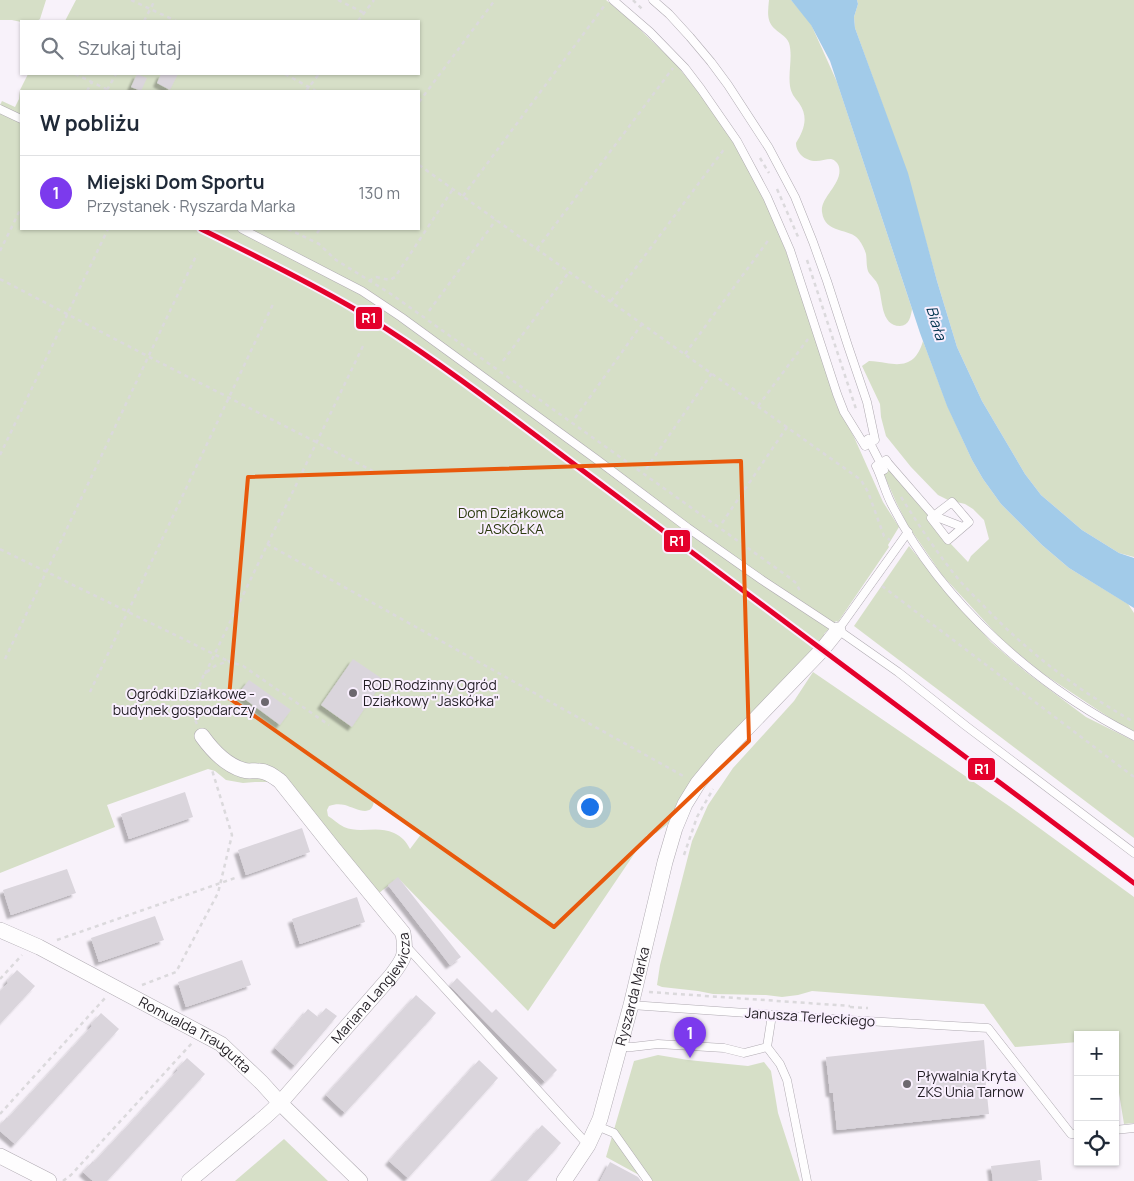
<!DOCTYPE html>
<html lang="pl">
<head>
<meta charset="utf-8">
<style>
	:root { --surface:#fff; --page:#f2f2f3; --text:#1f2937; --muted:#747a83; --line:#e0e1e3; --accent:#7c3aed }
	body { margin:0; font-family:Manrope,sans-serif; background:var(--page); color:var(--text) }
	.controls { position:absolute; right:15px; bottom:15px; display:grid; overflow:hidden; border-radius:0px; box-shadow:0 1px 4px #0004 }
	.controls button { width:45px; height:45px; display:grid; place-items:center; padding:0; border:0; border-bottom:1px solid var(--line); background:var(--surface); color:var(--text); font:25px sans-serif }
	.you { position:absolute; left:589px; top:806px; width:18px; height:18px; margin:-12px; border:4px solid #fff; border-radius:50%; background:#1a73e8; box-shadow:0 0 0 8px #1a73e833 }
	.badge { display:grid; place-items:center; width:32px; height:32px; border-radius:50%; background:var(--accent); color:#fff; font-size:16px; font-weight:700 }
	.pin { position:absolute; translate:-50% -41px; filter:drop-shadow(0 1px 2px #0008) }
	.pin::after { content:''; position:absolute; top:26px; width:18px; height:15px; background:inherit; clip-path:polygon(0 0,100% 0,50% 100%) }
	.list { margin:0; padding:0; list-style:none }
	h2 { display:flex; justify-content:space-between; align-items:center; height:65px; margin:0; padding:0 20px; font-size:21px }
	h2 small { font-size:16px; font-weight:400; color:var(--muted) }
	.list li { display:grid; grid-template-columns:32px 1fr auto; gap:15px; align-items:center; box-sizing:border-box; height:75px; padding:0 20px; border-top:1px solid var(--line) }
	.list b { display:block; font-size:19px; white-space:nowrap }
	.list p { margin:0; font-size:16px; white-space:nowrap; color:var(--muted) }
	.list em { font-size:16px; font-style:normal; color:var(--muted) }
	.icon { flex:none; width:28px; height:28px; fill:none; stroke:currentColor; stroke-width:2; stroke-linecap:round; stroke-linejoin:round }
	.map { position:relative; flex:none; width:1134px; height:1181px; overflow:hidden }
	.search { position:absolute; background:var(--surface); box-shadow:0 1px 4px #0004; left:20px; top:20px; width:400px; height:55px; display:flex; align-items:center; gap:12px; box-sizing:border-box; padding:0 18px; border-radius:0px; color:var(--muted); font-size:19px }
	.panel { position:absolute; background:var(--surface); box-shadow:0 1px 4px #0004; left:20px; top:90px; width:400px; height:140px; border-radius:0px }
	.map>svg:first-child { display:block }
	.green { fill:#d6dfc7; fill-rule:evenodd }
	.water { fill:#a2cbe9 }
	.building { fill:#dad5dc; filter:url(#shadow) }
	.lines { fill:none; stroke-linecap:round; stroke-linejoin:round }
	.service-casing { stroke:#afaab1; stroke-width:9 }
	.minor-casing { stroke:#afaab1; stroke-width:16 }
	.path { stroke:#dbd9dc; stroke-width:2.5; stroke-dasharray:4 4; stroke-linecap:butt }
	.service { stroke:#fefdfe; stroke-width:8 }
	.minor { stroke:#fefdfe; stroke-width:15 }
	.rail-1-casing { stroke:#f9effe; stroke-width:9 }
	.rail-1 { stroke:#e4002b; stroke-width:5 }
	.marked { fill:none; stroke:#e8590c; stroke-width:4; stroke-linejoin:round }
	.poi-dot { fill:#6d686f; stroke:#f9effe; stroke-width:2 }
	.labels { text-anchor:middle; stroke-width:4; stroke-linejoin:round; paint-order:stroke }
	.park-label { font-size:14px; fill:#2c3b0f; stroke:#f9effe }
	.poi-label { font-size:14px; fill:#221e24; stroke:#f9effe; text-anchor:start }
	.street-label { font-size:14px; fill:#221e24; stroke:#f9effe }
	.water-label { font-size:15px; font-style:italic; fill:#00344f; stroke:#f9effe }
	.line-badge { stroke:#f9effe; stroke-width:2 }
	.badge-label { font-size:14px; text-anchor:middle; font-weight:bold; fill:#fff }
</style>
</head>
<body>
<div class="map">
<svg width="1134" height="1181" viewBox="0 0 1134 1181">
	<defs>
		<filter id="shadow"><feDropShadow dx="-4" dy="4" stdDeviation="1" flood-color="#0004"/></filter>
	</defs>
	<rect width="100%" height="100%" fill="#f8f2fa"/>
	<!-- green -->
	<g class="green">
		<path d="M0,0H46L40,19L37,21H21V22L12,20H0Z"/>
		<path d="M76,0H606L630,20L674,62L698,91L735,144L772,216L792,267L836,404L854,437L883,502L899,527L888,545L889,547L838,622L836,621L824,634V636L820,643L817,641L813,646L815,648L668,824L656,833L647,835L528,1011L398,878L374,897L272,782H255L243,783L226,780L215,771L208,769L107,805L115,827L0,873V105L2,101L15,107L19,99L20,90L28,74H419V21H65ZM21,91H419V229H21ZM374,800L422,833L410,849C406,841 402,837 394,833C377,825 360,834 344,827C338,824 333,819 328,816L327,810L329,806C335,804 339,804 345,805C355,808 373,819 374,800Z"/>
		<path d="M769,0H791L810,22L837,82L912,309C911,316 909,326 900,326C880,326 883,298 878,285C876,280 872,277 869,273C866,268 867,260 866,254C865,250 862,244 859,240C850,227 825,235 822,212C820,197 843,184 839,167C838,163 835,160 831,159C826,159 821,161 816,161C805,161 796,153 796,143C804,130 809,117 799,103C794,97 791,93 790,86C788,72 793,56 789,43C786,36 780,34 775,29C766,21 768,11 769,0Z"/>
		<path d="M857,0H1134V557L1119,553L1082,530L1041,495L1025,474L982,401L957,347L937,281L906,170L855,28L854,17L858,4Z"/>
		<path d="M923,341L947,405L972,460L983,479L1001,504L1042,545L1069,568L1128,604L1134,613V732L1128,730L1042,673L1002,640L942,575L907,524L896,502L881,468L886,466L923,507L949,542L968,562L971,556L989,539L984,520L973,509L965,504L948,500L938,495L911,467L886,436L881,417L880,404L862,366L869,361C875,361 880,362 886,363C907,367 917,361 923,341Z"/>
		<path d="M909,546L940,584L991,642L1026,672L1086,717L1134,741V838L854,626Z"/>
		<path d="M813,672L1009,806L1134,897V1123L1124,1124L1115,1068V1035H1078V1042L1015,1047L984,1004L812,991L798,995L782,997L766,995L713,994L698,991L662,987L657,985L660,965L692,841L708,805L733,768L794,701Z"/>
		<path d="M658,1055L688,1060L748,1066L764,1062L771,1071L778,1113L800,1181H650L606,1157L634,1061Z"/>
		<path d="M284,1139L328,1181H235Z"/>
	</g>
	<!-- water -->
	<path class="water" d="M791,0H857L858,4L854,17L855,28L908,173L937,281L957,347L982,401L1025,474L1041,495L1082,530L1119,553L1134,558V608L1069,568L1042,545L1001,504L983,479L972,460L947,406L920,333L830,61L811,25Z"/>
	<!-- building -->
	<g class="building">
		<path d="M137,74L147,78L141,91L131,87Z"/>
		<path d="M161,74H178L170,90L157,83Z"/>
		<path d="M353,659L384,680L352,727L321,705Z"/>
		<path d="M249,680L291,710L280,725L238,694Z"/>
		<path d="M185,792L193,817L129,839L121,814Z"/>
		<path d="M302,828L310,852L246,875L238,850Z"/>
		<path d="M67,869L76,893L11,915L3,890Z"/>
		<path d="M398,877L461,957L450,965L388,885Z"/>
		<path d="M357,897L365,922L300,944L292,919Z"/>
		<path d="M155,916L164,940L99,962L91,938Z"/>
		<path d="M242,960L251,985L186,1007L178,982Z"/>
		<path d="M17,970L35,986L0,1024V991L8,983L7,981Z"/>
		<path d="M457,978L492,1013L496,1009L557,1070L545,1082L450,986Z"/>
		<path d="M416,995L436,1013L345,1113L326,1095Z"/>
		<path d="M326,1008L337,1016L295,1066L275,1048L308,1009L318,1017Z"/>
		<path d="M101,1013L119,1029L15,1144L0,1131V1125L7,1117L8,1118L92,1026L91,1024Z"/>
		<path d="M984,1040L987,1075L985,1076L989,1114L837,1130L833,1093H830L826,1057Z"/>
		<path d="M187,1058L205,1074L107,1181H93L83,1172L93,1161L94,1162L134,1119L178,1070L177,1069Z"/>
		<path d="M479,1060L498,1078L408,1178L389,1161Z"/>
		<path d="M542,1125L561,1143L527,1181H492Z"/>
		<path d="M1040,1160L1042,1180L1030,1181H993L991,1166Z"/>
		<path d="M610,1162L638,1177L641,1181H600Z"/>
	</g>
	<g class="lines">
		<defs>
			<g id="service">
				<path d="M613,0L650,32L685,68L701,89L737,141L767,197L790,250L837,394L844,412L865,446L875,440L867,402L848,346L827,281L813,242L795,197L769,148L728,85L711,62L690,37L669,14L653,0"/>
				<path d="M0,109L21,119"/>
				<path d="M242,229L362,291L401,317L596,459L688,528L762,580L838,630L898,672L966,726L1134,853"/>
				<path d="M868,439L884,470"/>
				<path d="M952,502L969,522L948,540L931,518Z"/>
				<path d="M960,526L934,516L888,463L886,460L876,466C882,478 885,492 892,505C942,603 1036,686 1134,736"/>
				<path d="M838,630L908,532"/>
				<path d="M406,946L588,1145"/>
				<path d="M631,1005L849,1020L988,1028L1071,1134H1078"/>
				<path d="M772,1015L767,1047L780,1064L787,1080L807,1181"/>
				<path d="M620,1047H632L658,1044L724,1048L744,1053L767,1047"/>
				<path d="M597,1126L614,1133L648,1181"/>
				<path d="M1115,1130L1134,1128"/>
			</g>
			<g id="minor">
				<path id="s1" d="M0,930L39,947L221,1044L262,1083L280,1103L360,1181"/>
				<path d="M0,1156L49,1181"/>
				<path id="s2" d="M189,1181L266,1116L280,1103L391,976C404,959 407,955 403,933L334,849L280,781C273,776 267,771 259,771C254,770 248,772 243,770C226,765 212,750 202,736"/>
				<path id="s3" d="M564,1181L588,1145L600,1119L631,1005L665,862L675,828L685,804L698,783L722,754L822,650L838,630"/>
			</g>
		</defs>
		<!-- service casing -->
		<use href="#service" class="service-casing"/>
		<!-- minor casing -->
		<use href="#minor" class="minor-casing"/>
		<!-- path -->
		<g class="path">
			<path d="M131,0L176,21"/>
			<path d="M338,0L364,13"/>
			<path d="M633,0L642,9"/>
			<path d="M144,21L155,0"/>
			<path d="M358,21L374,0"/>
			<path d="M75,74L110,91"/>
			<path d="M285,74L316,91"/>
			<path d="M107,90L116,74"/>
			<path d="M87,91L92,82"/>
			<path d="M306,91L319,74"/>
			<path d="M419,102L495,0"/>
			<path d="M760,158L769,173"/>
			<path d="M419,165L861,480L868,492L884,536L890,540"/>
			<path d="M777,189L799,239"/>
			<path d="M463,196L605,5"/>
			<path d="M288,229L319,244L336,260L391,294L790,578L796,583L801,593"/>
			<path d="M317,233L320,229"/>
			<path d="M537,249L673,68"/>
			<path d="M0,251L21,208"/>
			<path d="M807,260L856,409"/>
			<path d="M0,279L155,360L373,471"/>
			<path d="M369,281L376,277L390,280L395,277L453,189"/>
			<path d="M611,301L725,148"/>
			<path d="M429,311L496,220"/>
			<path d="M685,354L770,238"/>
			<path d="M503,361L569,272"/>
			<path d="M758,406L808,339"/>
			<path d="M575,418L642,324"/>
			<path d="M0,455L108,229"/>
			<path d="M646,469L712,373"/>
			<path d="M901,497C918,524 935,550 955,575C963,585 972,594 981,603C1027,652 1076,689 1134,722"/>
			<path d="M722,523L787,427"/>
			<path d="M267,544L685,777"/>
			<path d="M0,549L228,661"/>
			<path d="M882,586L1134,777"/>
			<path d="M5,659L197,254"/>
			<path d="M205,674L363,346"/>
			<path d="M90,692L274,302"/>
			<path d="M197,724L194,718L192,708L195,698L204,674L215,666L228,661L243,666L329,725"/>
			<path d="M684,855L697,817L713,789"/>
			<path d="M57,940L235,878"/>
			<path d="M0,979L22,955"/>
			<path d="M142,985L176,972L218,893L232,835L212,770"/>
			<path d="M649,992L850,1006"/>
			<path d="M850,1007L868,1008"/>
			<path d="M0,1114L105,998"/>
			<path d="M63,1181L71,1175L192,1043"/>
		</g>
		<!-- service -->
		<use href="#service" class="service"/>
		<!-- minor -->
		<use href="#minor" class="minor"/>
		<defs>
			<path id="rail-1" d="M201,229C252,254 303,279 353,308C405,339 455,375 503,411L1134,883"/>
		</defs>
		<!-- rail-1 casing -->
		<use href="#rail-1" class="rail-1-casing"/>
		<!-- rail-1 -->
		<use href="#rail-1" class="rail-1"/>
	</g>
	<!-- marked area -->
	<path class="marked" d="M741,461L749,741L554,927L229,698L248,477Z"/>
	<!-- markers -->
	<g class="poi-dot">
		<circle cx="353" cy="693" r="5"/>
		<circle cx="265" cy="702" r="5"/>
		<circle cx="907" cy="1084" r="5"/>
	</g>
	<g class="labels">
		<!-- park labels -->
		<g class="park-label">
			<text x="511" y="518">Dom Działkowca<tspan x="511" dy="16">JASKÓŁKA</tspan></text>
		</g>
		<!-- poi labels -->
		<g class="poi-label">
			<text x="363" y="690">ROD Rodzinny Ogród<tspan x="363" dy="16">Działkowy "Jaskółka"</tspan></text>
			<text x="255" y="699" text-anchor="end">Ogródki Działkowe -<tspan x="255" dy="16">budynek gospodarczy</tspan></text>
			<text x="917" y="1081">Pływalnia Kryta<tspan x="917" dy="16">ZKS Unia Tarnow</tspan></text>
		</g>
		<!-- street labels -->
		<g class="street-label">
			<text dy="5" stroke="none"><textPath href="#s2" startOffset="269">Mariana Langiewicza</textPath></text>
			<text dy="5" stroke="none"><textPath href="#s3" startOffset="199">Ryszarda Marka</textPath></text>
			<text transform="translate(810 1017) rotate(4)" y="5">Janusza Terleckiego</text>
			<text dy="5" stroke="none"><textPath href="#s1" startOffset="222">Romualda Traugutta</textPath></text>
		</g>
		<!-- water labels -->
		<g class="water-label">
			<text transform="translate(936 323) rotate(72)" y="5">Biała</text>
		</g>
	</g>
	<g class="line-badge">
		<rect x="355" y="306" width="28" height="24" rx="5" fill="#e4002b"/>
		<rect x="663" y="529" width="28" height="24" rx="5" fill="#e4002b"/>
		<rect x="967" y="757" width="29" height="24" rx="5" fill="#e4002b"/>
	</g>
	<g class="badge-label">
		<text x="369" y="323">R1</text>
		<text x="677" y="546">R1</text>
		<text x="982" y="774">R1</text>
	</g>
</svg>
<div class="controls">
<button>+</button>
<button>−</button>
<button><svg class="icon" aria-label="locate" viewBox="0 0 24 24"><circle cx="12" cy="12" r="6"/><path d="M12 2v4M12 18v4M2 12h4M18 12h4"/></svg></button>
</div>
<div class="you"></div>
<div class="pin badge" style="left:690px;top:1058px">1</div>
<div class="search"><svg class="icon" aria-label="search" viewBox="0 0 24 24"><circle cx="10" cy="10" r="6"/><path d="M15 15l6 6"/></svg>Szukaj tutaj</div>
<section class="panel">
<h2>W pobliżu<small></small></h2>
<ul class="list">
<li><span class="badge">1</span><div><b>Miejski Dom Sportu</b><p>Przystanek · Ryszarda Marka</p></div><em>130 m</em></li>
</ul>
</section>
</div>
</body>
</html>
